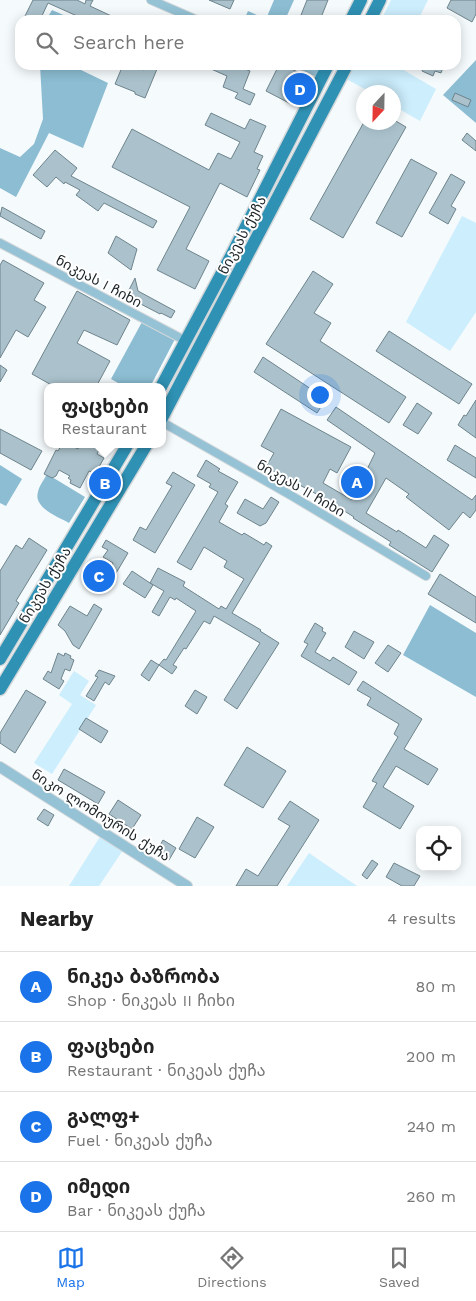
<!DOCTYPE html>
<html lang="en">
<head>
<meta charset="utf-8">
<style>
	:root { --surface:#fff; --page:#f6f6f6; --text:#222; --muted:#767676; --line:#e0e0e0; --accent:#1a73e8 }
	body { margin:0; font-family:"Work Sans","Noto Sans Georgian",sans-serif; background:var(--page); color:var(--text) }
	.controls { position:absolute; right:15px; bottom:15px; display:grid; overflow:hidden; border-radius:10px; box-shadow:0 2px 12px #0003 }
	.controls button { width:45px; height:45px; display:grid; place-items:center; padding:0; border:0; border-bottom:1px solid var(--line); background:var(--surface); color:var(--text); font:25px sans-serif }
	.compass { position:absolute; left:356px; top:85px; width:45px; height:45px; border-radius:50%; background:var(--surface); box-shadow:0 2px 12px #0003; rotate:202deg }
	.you { position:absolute; left:319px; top:394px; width:18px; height:18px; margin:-12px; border:4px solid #fff; border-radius:50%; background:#1a73e8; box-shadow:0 0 0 8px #1a73e833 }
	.badge { display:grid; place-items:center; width:32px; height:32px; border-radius:50%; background:var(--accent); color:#fff; font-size:16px; font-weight:700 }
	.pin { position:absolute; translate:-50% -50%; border:2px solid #fff; box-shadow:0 1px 5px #0006 }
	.popup { position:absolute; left:44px; top:383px; width:122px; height:65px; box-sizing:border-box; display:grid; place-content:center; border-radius:10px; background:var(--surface); filter:drop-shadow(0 1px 4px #0005); font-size:16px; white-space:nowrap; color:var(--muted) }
	.popup b { font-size:19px; color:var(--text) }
	.popup::after { content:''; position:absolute; left:50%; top:100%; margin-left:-10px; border:10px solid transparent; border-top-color:var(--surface) }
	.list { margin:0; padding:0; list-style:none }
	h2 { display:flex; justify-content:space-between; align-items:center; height:65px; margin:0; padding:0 20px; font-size:21px }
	h2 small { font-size:16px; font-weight:400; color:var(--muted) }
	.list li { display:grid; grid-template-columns:32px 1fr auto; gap:15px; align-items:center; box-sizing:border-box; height:70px; padding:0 20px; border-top:1px solid var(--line) }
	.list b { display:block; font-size:19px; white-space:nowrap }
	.list p { margin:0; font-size:16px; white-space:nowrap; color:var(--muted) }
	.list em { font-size:16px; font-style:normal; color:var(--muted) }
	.icon { flex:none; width:28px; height:28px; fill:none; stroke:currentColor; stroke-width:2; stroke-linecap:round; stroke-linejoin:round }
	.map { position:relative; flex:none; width:476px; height:886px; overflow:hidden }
	.search { position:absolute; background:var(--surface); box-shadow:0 2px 12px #0003; left:15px; right:15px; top:15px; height:55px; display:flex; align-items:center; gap:12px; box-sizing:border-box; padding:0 18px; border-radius:15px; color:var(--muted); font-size:19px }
	.sheet { height:345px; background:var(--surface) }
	nav { display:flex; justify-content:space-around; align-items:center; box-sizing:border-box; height:70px; border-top:1px solid var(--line); background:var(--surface); font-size:14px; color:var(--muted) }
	nav a { display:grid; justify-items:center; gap:2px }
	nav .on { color:var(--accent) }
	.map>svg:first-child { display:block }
	.green { fill:#cdeefd }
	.forest { fill:#8cbdd2 }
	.building { fill:#abc2cc; stroke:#6e848d }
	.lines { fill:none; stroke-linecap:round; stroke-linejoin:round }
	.minor-casing { stroke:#d2d7da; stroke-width:10 }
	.tertiary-casing { stroke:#d2d7da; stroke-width:12 }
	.primary-casing { stroke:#d2d7da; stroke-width:15 }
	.minor { stroke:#95c2d5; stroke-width:8 }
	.tertiary { stroke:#95c2d5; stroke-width:10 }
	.primary { stroke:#2f91b4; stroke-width:12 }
	.labels { text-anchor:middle; stroke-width:4; stroke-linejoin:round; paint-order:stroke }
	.street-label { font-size:14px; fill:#1a2226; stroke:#fff }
</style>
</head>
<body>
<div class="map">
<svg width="476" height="886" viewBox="0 0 476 886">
	<rect width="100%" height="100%" fill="#f5fafc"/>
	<!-- green -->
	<g class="green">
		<path d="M391,0H428L418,20H381Z"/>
		<path d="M347,65H395L436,89L420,121L394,106V92H370L341,76Z"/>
		<path d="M462,216L476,223V312L450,351L406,322Z"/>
		<path d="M74,671L89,681L80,695L96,705L52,774L34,763L72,704L59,695Z"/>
		<path d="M103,832L125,847L99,886H69Z"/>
		<path d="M309,853L357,886H287Z"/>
	</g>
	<!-- forest -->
	<g class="forest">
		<path d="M274,0H294L285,20H244L248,11L266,19Z"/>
		<path d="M52,10L75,20H46Z"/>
		<path d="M476,60V123L443,95Z"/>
		<path d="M40,65H83L81,70L108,83L83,148L49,133L16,197L0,188V148L20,157L34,144L43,119Z"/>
		<path d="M142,322L175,339L150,387H125L111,379Z"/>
		<path d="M0,465L22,479L6,506L0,503Z"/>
		<path d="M47,474L85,497L69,523C59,517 33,508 38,492C39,486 44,480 47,474Z"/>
		<path d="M430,605L476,633V697L403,655Z"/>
	</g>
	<!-- building -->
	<g class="building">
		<path d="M33,0H77L85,4L86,0H93L90,6L120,20H86L48,3L40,20H29L30,18L25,16Z"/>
		<path d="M209,0H234L230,9Z"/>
		<path d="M307,0H328L320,20H299Z"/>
		<path d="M451,0H476V14L472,22L447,8Z"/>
		<path d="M123,65H132L144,70L148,65L157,69L145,98L135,94V92L115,84Z"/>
		<path d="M202,65H235L250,71L243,89L255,94L250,105L235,98L238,93L223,87L227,76Z"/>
		<path d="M279,65H283L306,76L293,105L266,91Z"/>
		<path d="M422,65H444L441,73L435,71L433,76L422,71L424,66Z"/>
		<path d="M455,93L471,100L468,107L452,100Z"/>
		<path d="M211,113L245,129L250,119L266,126L254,152L263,156L257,169L260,170L247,197L220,183L186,249L209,261L195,289L157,270L190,207L112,167L132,129L209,170L218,153L231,159L240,142L205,125Z"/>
		<path d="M394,120L406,127L343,238L310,219L364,122H394Z"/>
		<path d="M467,133L476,141V151L462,140Z"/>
		<path d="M55,150L77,168L71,176L157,221L153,228L104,203L98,211L76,195L80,190L65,182L64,184L56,177L47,187L33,175Z"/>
		<path d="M411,159L437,173L402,237L376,223Z"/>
		<path d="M451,174L465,182L451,206L456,209L448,224L429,213Z"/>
		<path d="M2,207L45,231L41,239L0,216Z"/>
		<path d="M116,236L137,249L131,270L108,253Z"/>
		<path d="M3,260L44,283L34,300L46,307L28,337L16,330L0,358V265Z"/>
		<path d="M313,271L333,284L314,313L331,323L320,341L406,397L389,423L266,344Z"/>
		<path d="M135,278L138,291L175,311L171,318L161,313L160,314L133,300L132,302L125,298Z"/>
		<path d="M77,291L130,320L117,345L84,330L77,343L110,361L96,387H55L32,374Z"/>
		<path d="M389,331L472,384L459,404L376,351Z"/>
		<path d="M263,357L326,399L317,413L254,372Z"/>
		<path d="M0,365L7,370L0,382Z"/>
		<path d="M476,400V438L458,425L464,415L466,416Z"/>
		<path d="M417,403L432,413L418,434L403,425Z"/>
		<path d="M336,407L472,500L476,495V510L470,518L463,512L449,530L406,497L409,494L386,478L366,513L397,532L398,530L426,548L434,535L449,545L432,572L389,545L391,542L353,518L354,517L322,497L266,467L274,453L261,446L281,409L351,447L337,473L330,469L323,483L352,500L375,453L327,420Z"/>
		<path d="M0,429L42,451L31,470L0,453Z"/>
		<path d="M62,444H68L78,449L80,444H93L100,448L97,454L104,458L95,474L89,471L80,488L70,483L71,480L68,478L70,476L59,470L56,476L52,478L44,474L56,450L58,451Z"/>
		<path d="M455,445L476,458V478L447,460Z"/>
		<path d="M206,460L220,469L218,471L238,482L225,504L228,506L219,522L242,535L244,533L264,545L266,542L272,546L232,613L261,630L260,631L279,643L237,709L224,700L260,643L214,616L210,624L204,621L186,649L184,648L173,665L177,667L172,674L159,665L164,659L166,660L196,611L176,598L175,600L170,597L159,616L152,612L164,591L150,583L158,568L185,582L183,586L219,609L221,606L226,609L244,579L224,567L227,561L204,547L191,570L177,562L218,492L209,487L211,484L197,476Z"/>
		<path d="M173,472L195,485L155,553L133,540L140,527L146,530L172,486L166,483Z"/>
		<path d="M271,497L279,502L266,523L260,526L237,513L245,499L263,509Z"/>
		<path d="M29,538L47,550L16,601L19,603L0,635V571L16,545L22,549Z"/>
		<path d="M106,540L128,553L115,575L108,571L113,563L103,557L108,550L102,547Z"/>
		<path d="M93,565L111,575L101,593L83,583Z"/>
		<path d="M132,571L153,585L145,598L123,584Z"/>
		<path d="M440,574L476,597V623L428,594Z"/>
		<path d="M94,604L102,609L79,649L73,645L65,631L58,625L70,606L87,616Z"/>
		<path d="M315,623L323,628L322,631L326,633L315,652L330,661L333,657L357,672L349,685L301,656L308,644L304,642Z"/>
		<path d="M354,631L374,642L364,659L345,647Z"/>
		<path d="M388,645L401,653L388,672L375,663Z"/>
		<path d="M58,653L64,656L65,653L71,656L70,658L74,660L70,671L65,669L61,679L64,681L59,689L43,679L48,671L51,673Z"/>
		<path d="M151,660L159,665L149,681L141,675Z"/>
		<path d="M99,670L115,676L109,685L105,682L94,701L86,696L98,677L95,676Z"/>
		<path d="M363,681L422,719L404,749L438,769L428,785L396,766L383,787L414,806L400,829L363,807L377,783L372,781L398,737L394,734L399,724L367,705L371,698L357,690Z"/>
		<path d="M26,690L46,702L15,753L0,743V733Z"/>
		<path d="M195,690L207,697L197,714L185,706Z"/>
		<path d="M86,718L108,731L101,743L79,729Z"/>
		<path d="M247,747L286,771L263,808L224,785Z"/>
		<path d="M64,769L105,792L98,804L58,780Z"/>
		<path d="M118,800L141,815L132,829L109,814Z"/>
		<path d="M290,801L319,820L277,886H236L246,869L258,876L290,826L278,819Z"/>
		<path d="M44,809L54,815L48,826L37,819Z"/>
		<path d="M197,817L214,827L195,858L179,849Z"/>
		<path d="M163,840L176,848L169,860L156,853Z"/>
		<path d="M372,860L378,864L367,879L362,875Z"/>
		<path d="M394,863L420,876L414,886H402L386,877Z"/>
	</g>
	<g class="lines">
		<defs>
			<g id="minor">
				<path d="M151,0L197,20"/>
				<path d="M301,65L323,75"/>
				<path d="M0,243L186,341"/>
				<path d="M162,422L292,496L426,576"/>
			</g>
			<path id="tertiary" d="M0,767L187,886"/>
			<g id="primary">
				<path d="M351,20L361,0"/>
				<path d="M370,20L380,0"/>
				<path d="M161,387L231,256L328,65"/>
				<path d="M162,418L347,65"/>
				<path d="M0,659L128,444"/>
				<path d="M0,689L147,444"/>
			</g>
		</defs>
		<!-- minor casing -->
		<use href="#minor" class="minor-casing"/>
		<!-- tertiary casing -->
		<use href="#tertiary" class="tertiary-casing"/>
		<!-- primary casing -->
		<use href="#primary" class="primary-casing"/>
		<!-- minor -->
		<use href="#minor" class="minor"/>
		<!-- tertiary -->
		<use href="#tertiary" class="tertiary"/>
		<!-- primary -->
		<use href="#primary" class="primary"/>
	</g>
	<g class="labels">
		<!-- street labels -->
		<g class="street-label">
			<text transform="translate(242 235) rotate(-62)" y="5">ნიკეას ქუჩა</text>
			<text transform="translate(99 281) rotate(28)" y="5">ნიკეას I ჩიხი</text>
			<text transform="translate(301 488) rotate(30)" y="5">ნიკეას II ჩიხი</text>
			<text transform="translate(45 585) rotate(-59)" y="5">ნიკეას ქუჩა</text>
			<text transform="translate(101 815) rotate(32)" y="5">ნიკო ლომოურის ქუჩა</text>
		</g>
	</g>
</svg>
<div class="controls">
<button><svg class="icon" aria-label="locate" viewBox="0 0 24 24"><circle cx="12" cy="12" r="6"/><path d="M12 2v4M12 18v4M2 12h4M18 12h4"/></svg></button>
</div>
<svg class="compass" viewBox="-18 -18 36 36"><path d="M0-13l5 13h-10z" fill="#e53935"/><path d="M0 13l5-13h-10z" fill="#767676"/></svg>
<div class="you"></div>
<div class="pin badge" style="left:357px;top:482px">A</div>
<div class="pin badge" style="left:105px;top:483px">B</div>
<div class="popup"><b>ფაცხები</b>Restaurant</div>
<div class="pin badge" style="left:99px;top:576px">C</div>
<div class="pin badge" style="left:300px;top:89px">D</div>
<div class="search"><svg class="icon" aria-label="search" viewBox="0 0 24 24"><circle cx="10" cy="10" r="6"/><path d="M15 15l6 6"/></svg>Search here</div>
</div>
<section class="sheet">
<h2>Nearby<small>4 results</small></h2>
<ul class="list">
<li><span class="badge">A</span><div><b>ნიკეა ბაზრობა</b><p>Shop · ნიკეას II ჩიხი</p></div><em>80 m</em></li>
<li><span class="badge">B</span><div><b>ფაცხები</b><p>Restaurant · ნიკეას ქუჩა</p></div><em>200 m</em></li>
<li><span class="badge">C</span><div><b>გალფ+</b><p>Fuel · ნიკეას ქუჩა</p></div><em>240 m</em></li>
<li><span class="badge">D</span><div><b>იმედი</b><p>Bar · ნიკეას ქუჩა</p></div><em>260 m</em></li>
</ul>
</section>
<nav>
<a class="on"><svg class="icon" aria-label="map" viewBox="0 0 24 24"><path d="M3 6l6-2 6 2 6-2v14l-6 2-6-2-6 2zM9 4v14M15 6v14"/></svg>Map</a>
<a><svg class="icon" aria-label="directions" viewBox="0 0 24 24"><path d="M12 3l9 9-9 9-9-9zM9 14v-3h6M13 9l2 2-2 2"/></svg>Directions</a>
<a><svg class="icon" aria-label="saved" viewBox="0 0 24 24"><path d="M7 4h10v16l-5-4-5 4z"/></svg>Saved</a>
</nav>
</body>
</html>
